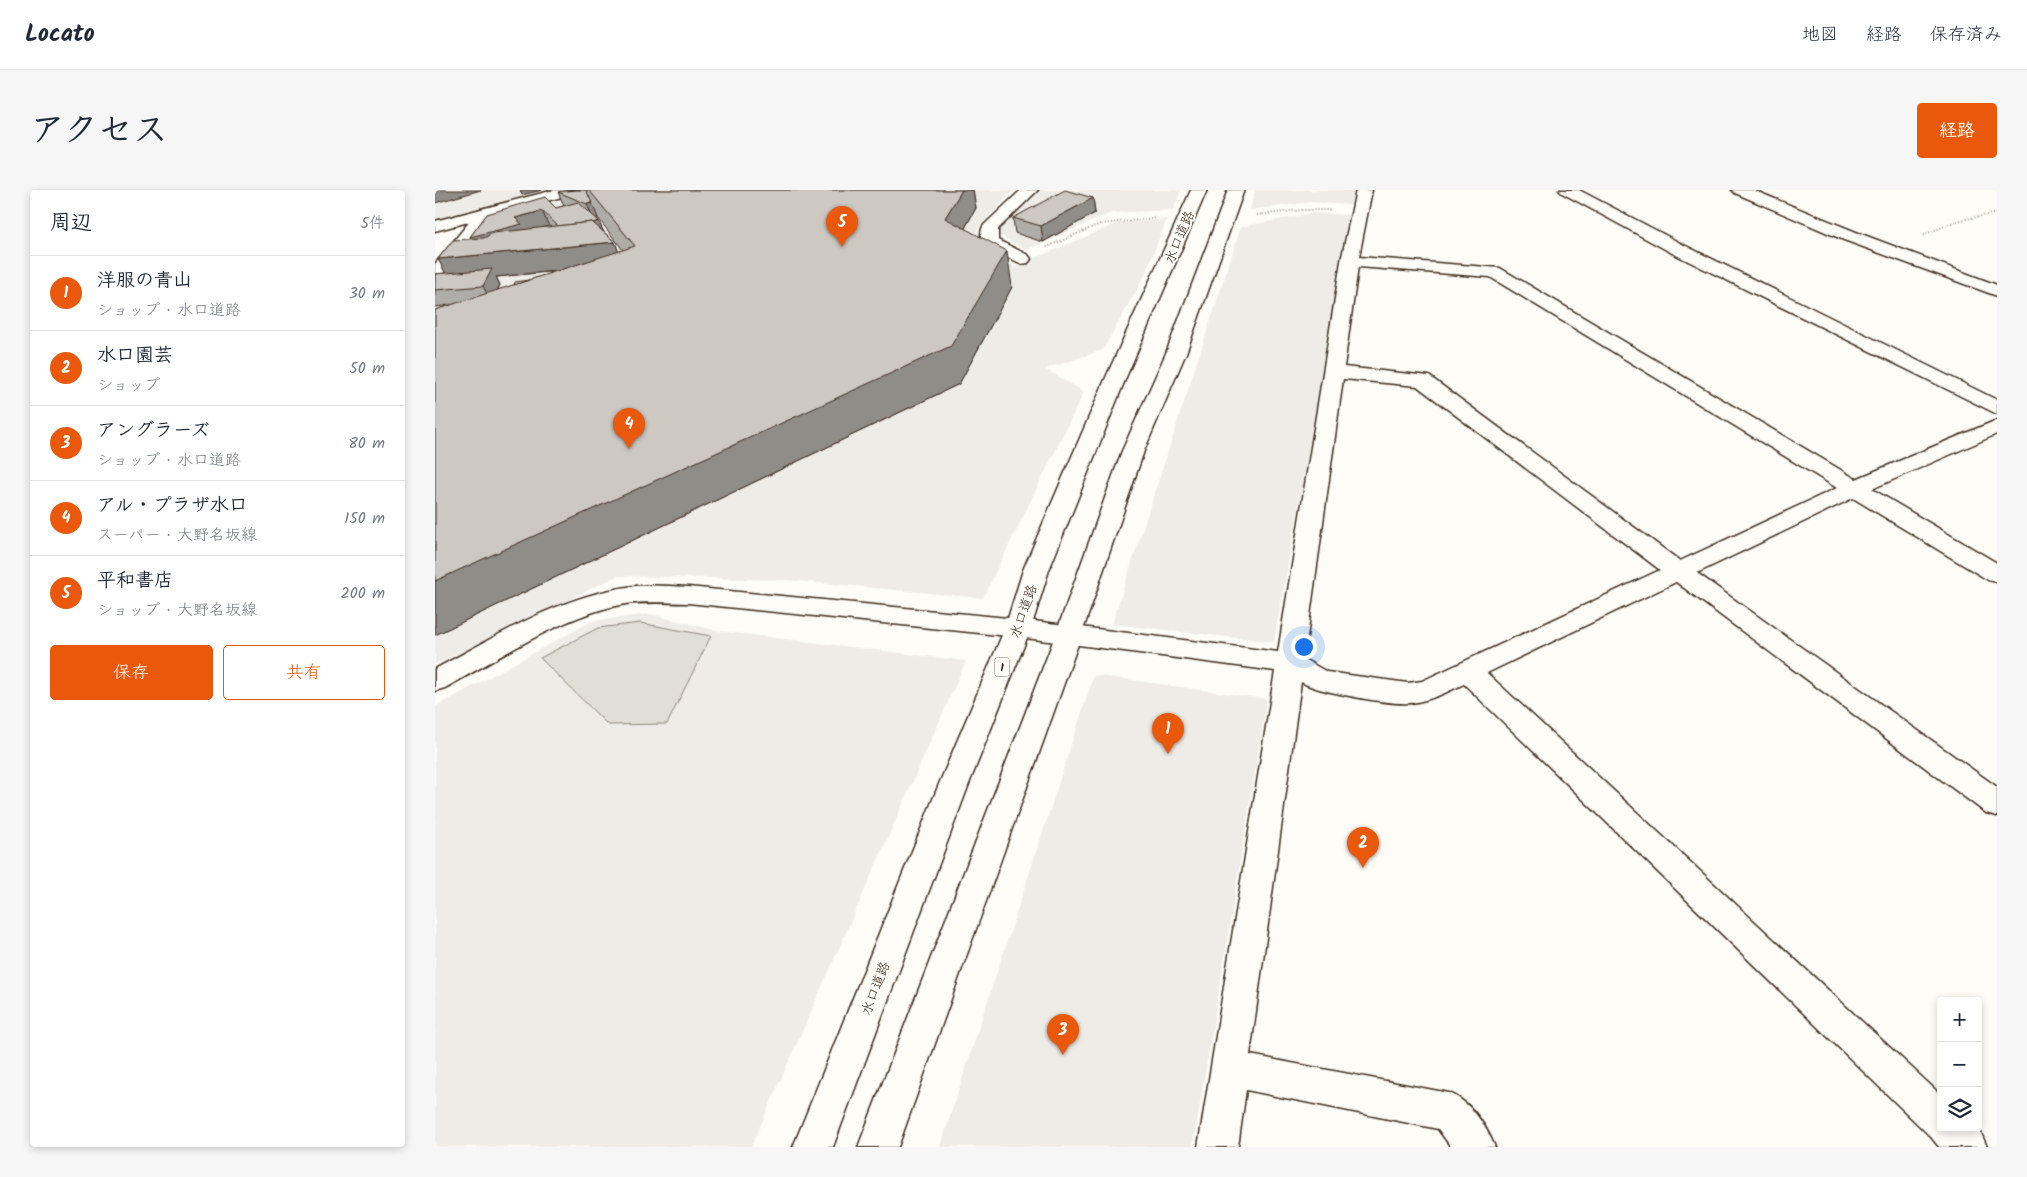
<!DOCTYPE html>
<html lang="ja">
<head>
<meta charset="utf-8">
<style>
	:root { --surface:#fff; --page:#f6f6f7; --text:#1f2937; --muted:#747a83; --line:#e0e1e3; --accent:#ea580c }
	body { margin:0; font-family:Kalam,"Klee One",sans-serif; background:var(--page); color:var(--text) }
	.controls { position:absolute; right:15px; bottom:15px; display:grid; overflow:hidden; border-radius:5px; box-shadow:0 2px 8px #0003 }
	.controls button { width:45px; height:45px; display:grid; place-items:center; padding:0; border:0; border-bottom:1px solid var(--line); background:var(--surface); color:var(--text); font:25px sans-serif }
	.you { position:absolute; left:868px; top:456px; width:18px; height:18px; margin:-12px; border:4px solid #fff; border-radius:50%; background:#1a73e8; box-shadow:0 0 0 8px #1a73e833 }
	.badge { display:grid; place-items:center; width:32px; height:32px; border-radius:50%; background:var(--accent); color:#fff; font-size:16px; font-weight:700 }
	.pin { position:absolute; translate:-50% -41px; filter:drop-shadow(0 1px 2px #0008) }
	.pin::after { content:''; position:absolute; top:26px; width:18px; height:15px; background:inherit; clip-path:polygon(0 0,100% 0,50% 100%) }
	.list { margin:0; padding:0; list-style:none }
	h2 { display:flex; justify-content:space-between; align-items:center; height:65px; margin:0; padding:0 20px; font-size:21px }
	h2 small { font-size:16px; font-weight:400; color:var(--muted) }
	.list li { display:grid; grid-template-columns:32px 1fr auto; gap:15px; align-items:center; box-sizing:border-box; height:75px; padding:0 20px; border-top:1px solid var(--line) }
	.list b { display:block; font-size:19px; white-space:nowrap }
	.list p { margin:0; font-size:16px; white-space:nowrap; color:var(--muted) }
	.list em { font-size:16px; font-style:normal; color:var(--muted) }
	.actions { display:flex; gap:10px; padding:15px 20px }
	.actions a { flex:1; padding:11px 0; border:1px solid var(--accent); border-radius:5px; text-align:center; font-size:18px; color:var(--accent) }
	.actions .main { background:var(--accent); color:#fff }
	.icon { flex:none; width:28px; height:28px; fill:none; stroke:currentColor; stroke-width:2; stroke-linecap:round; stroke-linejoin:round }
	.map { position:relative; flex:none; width:1562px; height:957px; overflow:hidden; border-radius:5px }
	header { display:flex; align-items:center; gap:30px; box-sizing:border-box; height:70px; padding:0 25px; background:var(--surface); border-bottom:1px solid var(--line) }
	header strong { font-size:24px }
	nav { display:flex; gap:28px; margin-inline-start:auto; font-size:18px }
	.intro { display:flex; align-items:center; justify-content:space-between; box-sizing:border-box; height:120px; padding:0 30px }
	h1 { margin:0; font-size:35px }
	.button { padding:12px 22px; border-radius:5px; background:var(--accent); color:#fff; font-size:18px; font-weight:700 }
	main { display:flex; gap:30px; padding:0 30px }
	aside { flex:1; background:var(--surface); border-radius:5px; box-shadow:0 2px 8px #0003 }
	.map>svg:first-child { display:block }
	.built { fill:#efece7 }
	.green { fill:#e1ded7; stroke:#8e847a }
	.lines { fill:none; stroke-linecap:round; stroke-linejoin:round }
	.minor-casing { stroke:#3b2a1e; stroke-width:3 }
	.major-casing { stroke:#3b2a1e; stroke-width:3 }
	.highway-casing { stroke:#3b2a1e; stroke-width:3 }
	.path { stroke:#3b2a1e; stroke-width:2; stroke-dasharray:0.5 2.5; stroke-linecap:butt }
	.minor { fill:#fdfcf7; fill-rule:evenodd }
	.major { fill:#fdfcf7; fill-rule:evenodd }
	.highway { fill:#fdfcf7; fill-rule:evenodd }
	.wall { fill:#b0aca7; stroke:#3b2a1e; fill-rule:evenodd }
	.shaded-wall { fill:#908c88; stroke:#3b2a1e }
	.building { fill:#cdc8c2; stroke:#3b2a1e }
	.labels { text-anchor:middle; stroke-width:4; stroke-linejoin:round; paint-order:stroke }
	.shield { fill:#fdfcf7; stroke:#75695f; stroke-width:1 }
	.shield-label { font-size:12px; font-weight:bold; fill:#3b2a1e }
	.street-label { font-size:14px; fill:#3b2a1e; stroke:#fdfcf7 }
</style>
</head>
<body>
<header>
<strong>Locato</strong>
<nav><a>地図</a><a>経路</a><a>保存済み</a></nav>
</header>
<div class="intro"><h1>アクセス</h1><a class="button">経路</a></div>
<main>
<aside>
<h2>周辺<small>5件</small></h2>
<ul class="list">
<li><span class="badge">1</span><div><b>洋服の青山</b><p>ショップ · 水口道路</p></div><em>30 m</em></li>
<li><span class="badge">2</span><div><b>水口園芸</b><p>ショップ</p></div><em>50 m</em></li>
<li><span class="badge">3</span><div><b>アングラーズ</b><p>ショップ · 水口道路</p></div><em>80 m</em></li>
<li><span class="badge">4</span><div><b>アル・プラザ水口</b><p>スーパー · 大野名坂線</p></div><em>150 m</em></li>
<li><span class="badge">5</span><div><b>平和書店</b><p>ショップ · 大野名坂線</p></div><em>200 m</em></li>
</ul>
<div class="actions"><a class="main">保存</a><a>共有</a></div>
</aside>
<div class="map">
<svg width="1562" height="957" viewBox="0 0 1562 957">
	<rect width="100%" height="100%" fill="#fdfcf7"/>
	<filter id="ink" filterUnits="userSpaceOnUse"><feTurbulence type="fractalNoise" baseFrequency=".02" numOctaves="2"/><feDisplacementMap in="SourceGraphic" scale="10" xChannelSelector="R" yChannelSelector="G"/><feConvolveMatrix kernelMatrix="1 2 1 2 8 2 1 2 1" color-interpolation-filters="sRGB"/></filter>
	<g filter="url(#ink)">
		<!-- built -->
		<g class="built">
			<path d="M0,0H116L0,30Z"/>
			<path d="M166,0H579L544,38L537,53L580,77L683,33L732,29L709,87L668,160L610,179L649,202L548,408L353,390L182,386L0,475V101L76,23Z"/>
			<path d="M600,0H746L738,20L676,23L591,60L564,45L563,39Z"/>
			<path d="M820,0H919L916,15L875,12L815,20Z"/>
			<path d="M878,23L916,25L839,452L677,434L806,37Z"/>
			<path d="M215,424L284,441L531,471L316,957H0V517L157,431Z"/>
			<path d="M659,485L832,509L758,957H505Z"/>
		</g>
		<!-- green -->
		<path class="green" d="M205,433L276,446L232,534L173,535L105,468L163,438Z"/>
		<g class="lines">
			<defs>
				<g id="minor">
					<path d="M586,0H603L563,39V50L593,65L596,69L593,73L587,74L549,56C545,50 545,40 549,35Z"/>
					<path d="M921,0H937L924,67L1065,78L1421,289L1562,230V244L1437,299L1562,373V392L1553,390L1418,308L1262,383L1562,597V626L1551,623L1241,392L1052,483L1506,905V938H1541L1546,943L1552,957H1504L1496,947L1029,494C1012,502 995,511 975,513C956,515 882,502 866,492L815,865L1014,903C1036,912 1051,936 1060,957H1016L1003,939L811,900L803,957H763L840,481L583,447L253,413C233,413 212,411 191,414C129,424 65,468 10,498L0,501V479C60,447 123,407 192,397C212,394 233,396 253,397L583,429L843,462L906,71ZM923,77L1055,87L1402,298L1245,371L994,186L909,177ZM908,189L982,196L1225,380L987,491L973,493L892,482L869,469Z"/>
					<path d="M1124,0H1144L1249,55L1562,210V224L1237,63L1127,3Z"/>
					<path d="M1297,0H1318L1421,42L1562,95V106L1409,50L1300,3Z"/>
					<path d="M50,18L58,23L6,89L0,90V74L44,20Z"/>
				</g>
				<path id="major" d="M119,0H145L142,3L0,41V31Z"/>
				<g id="highway">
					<path d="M756,0H772L692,185L614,380L596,438L534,594L398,957H358L504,594L570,438L588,380L672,185Z"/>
					<path d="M793,0H809L751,163L709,261L646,446L463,957H423L620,446L687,261L731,163Z"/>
				</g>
			</defs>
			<!-- minor casing -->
			<use href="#minor" class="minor-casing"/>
			<!-- major casing -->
			<use href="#major" class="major-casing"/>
			<!-- highway casing -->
			<use href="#highway" class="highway-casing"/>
			<!-- path -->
			<g class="path">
				<path d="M822,25L867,20H895"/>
				<path d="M1489,45L1521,31L1562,23"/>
				<path d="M612,57L665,34L721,28"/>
			</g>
			<!-- minor -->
			<use href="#minor" class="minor"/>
			<!-- major -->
			<use href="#major" class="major"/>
			<!-- highway -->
			<use href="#highway" class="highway"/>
		</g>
		<!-- wall -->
		<g class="wall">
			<path d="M141,0H538L541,18L530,38L577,97L524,194L0,445V120L16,115L0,117V84L11,83L3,69L36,49L35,47L52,24L121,18L129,16L123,2ZM161,28H163L188,60L183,62L180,52L169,42ZM124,81L94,90L62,101L65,95L61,87Z"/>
			<path d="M658,8L660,23L608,52L580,43L578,28Z"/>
		</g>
		<!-- shaded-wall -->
		<g class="shaded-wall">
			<path d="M0,0H46L0,13Z"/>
			<path d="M85,0H107L87,5Z"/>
			<path d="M527,0H538L541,18L516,63L510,28Z"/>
			<path d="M658,8L660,23L608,52L606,36Z"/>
			<path d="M157,13L163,28L158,29L152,14Z"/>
			<path d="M107,21L114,36L91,42L43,62L35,47L80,28Z"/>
			<path d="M164,31L170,47L128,41Z"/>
			<path d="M180,52L188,74L61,87L65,95L56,112L48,96L15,92L3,69Z"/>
			<path d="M572,61L577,97L524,194L0,445V391Z"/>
		</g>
		<!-- building -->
		<g class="building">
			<path d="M141,0H151L157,13L152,14L123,2Z"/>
			<path d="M154,0H527L510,28L572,61L516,156L0,391V120L200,56Z"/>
			<path d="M630,0L658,8L606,36L578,28Z"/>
			<path d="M110,7L121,18L143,12L164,31L158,33L157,32L123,36L107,21L80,28L87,34L35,47L52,24Z"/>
			<path d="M157,32L180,52L3,69L18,50L49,48L58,43Z"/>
			<path d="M57,79L48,96L0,100V84Z"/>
			<path d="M94,90L79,95L80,92Z"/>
		</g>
	</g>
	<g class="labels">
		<!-- shield labels -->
		<rect class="shield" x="559.5" y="467.5" width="15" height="19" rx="4"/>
		<g class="shield-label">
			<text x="567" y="481">1</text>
		</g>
		<!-- street labels -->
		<g class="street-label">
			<text transform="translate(744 47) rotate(-67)" y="5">水口道路</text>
			<text transform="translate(588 421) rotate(-71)" y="5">水口道路</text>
			<text transform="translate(440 798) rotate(-69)" y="5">水口道路</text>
		</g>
	</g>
</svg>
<div class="controls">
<button>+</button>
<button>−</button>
<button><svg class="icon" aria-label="layers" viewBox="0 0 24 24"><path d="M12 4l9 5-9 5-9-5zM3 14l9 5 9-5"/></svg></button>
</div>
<div class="you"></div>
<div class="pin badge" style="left:733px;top:564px">1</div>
<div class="pin badge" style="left:928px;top:678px">2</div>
<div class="pin badge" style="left:628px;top:865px">3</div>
<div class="pin badge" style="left:194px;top:259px">4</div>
<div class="pin badge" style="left:407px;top:57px">5</div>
</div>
</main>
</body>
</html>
